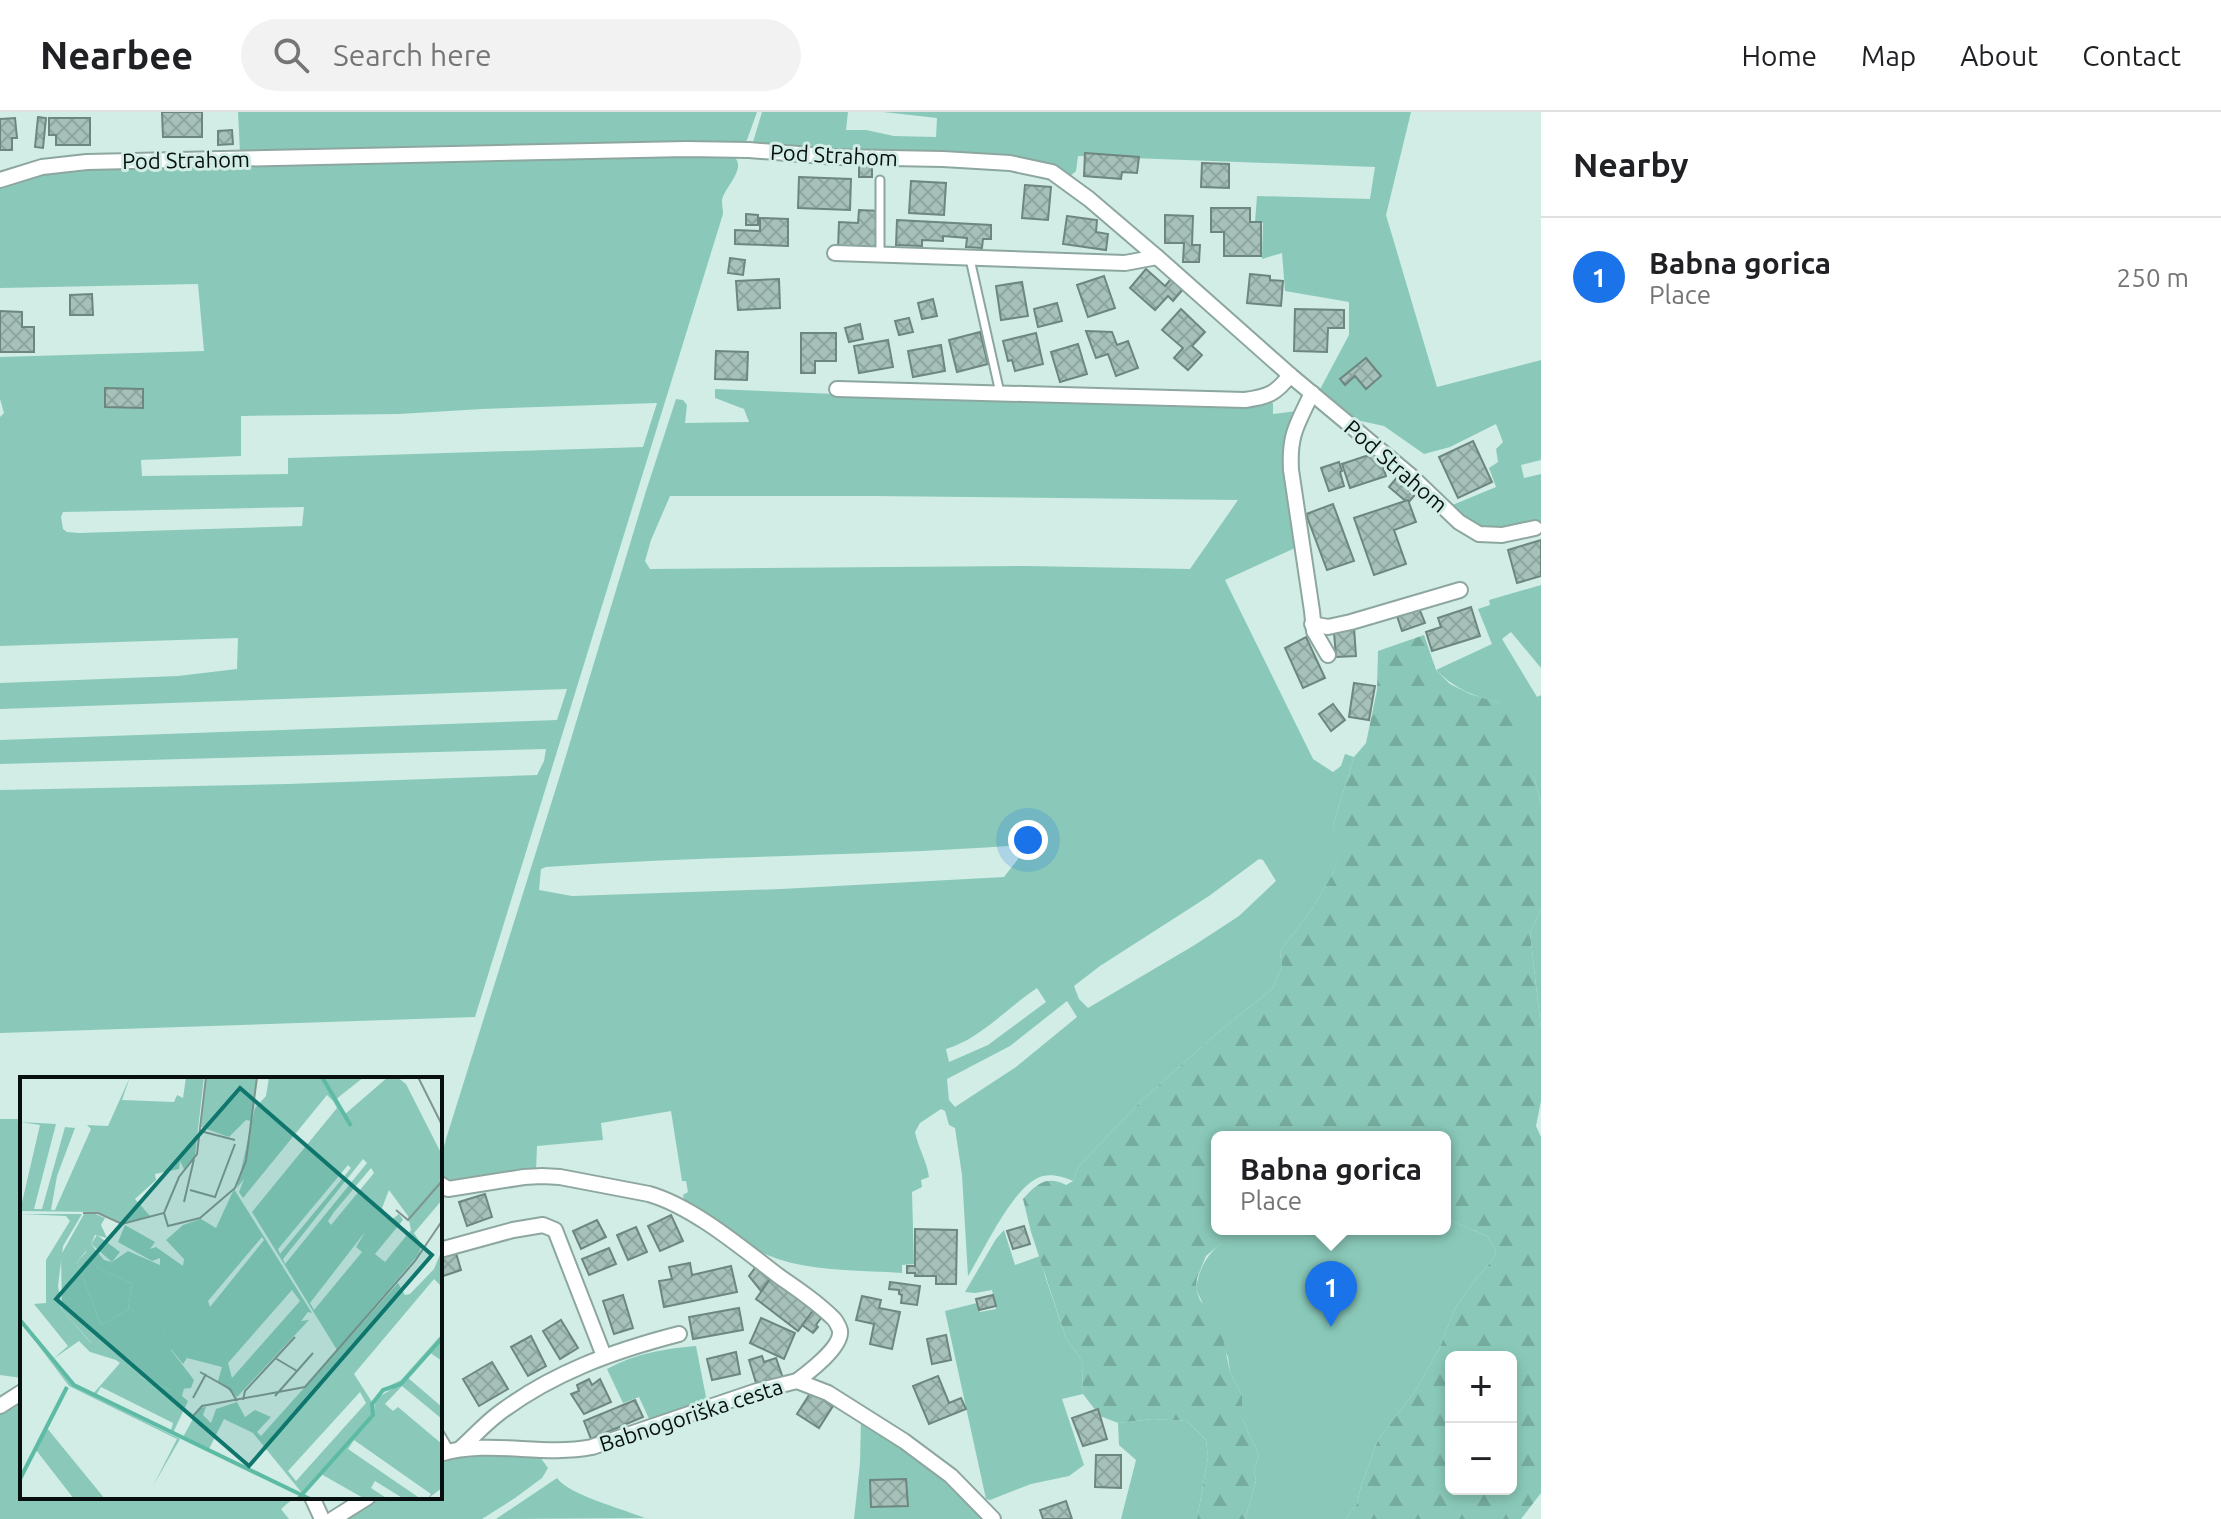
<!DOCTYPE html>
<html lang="en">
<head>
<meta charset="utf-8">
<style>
	:root { --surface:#fff; --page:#f2f2f2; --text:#202124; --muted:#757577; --line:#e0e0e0; --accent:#1a73e8 }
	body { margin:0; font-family:Ubuntu,sans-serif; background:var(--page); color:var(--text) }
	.controls { position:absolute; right:24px; bottom:24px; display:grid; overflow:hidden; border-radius:12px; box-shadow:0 4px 12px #0003 }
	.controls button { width:72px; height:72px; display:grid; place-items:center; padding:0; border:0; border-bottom:2px solid var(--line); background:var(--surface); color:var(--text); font:40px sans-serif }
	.you { position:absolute; left:1028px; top:728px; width:28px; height:28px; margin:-20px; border:6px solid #fff; border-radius:50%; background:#1a73e8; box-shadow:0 0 0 12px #1a73e833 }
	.badge { display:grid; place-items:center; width:52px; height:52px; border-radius:50%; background:var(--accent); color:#fff; font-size:26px; font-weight:700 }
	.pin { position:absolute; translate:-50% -66px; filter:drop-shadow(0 2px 4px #0008) }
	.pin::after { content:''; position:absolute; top:42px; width:28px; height:24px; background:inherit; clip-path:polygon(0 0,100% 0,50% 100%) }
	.popup { position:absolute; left:1211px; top:1019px; width:240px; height:104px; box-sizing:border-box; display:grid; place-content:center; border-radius:12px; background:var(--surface); filter:drop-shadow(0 2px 6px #0005); font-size:26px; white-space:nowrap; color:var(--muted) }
	.popup b { font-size:30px; color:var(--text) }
	.popup::after { content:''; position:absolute; left:50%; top:100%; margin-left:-16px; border:16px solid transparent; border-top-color:var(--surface) }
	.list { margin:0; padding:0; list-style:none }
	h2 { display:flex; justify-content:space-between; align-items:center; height:104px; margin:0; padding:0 32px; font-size:34px }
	h2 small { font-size:26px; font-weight:400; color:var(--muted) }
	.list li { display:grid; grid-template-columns:52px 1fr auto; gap:24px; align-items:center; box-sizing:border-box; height:120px; padding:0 32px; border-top:2px solid var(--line) }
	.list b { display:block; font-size:30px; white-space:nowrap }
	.list p { margin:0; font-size:26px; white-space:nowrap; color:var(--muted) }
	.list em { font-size:26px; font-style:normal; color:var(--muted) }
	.icon { flex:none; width:44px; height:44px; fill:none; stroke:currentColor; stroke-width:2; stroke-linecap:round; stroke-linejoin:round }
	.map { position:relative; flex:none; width:1541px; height:1407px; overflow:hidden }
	header { display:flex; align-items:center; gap:48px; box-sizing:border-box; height:112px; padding:0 40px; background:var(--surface); border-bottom:2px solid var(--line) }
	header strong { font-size:38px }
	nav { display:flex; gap:44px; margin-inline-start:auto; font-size:28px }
	.search { width:560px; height:72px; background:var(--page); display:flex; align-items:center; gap:20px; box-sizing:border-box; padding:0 28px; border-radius:44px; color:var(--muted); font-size:30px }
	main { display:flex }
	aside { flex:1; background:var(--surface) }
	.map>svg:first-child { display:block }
	.grass { fill:#8ac9b9; fill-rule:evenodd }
	.forest { fill:url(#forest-firs); fill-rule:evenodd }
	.building { fill:url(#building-cross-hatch); stroke:#6d8780; stroke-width:2 }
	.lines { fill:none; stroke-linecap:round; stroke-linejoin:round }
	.lane-casing { stroke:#8da7a0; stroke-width:11 }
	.street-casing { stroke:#8da7a0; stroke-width:18 }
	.lane { stroke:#fff; stroke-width:7 }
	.street { stroke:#fff; stroke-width:14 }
	.labels { text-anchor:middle; stroke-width:6; stroke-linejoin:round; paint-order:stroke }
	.street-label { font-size:22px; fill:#07100e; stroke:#d1ede6 }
	.inset-river { fill:none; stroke:#5dbaa5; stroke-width:4 }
	.inset-road { fill:none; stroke:#809590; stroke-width:2 }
	.view { fill:#0f766e; fill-opacity:0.15; stroke:#0f766e; stroke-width:4 }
	.inset-edge { fill:none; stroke:#07100e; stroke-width:4 }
</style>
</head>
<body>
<header>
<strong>Nearbee</strong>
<div class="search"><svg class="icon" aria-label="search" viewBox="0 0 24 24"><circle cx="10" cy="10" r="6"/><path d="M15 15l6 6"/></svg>Search here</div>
<nav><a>Home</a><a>Map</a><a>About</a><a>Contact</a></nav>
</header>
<main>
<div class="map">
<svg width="1541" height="1407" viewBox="0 0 1541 1407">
	<defs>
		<pattern id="forest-firs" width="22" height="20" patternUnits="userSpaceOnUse" patternTransform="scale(2)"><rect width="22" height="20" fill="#8ac9b9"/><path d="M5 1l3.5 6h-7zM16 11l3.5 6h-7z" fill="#76ac9e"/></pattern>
		<pattern id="building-cross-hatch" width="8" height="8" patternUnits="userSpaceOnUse" patternTransform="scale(2)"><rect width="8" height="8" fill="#a5c1b9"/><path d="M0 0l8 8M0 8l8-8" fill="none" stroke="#8da59e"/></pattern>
	</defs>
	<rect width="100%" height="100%" fill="#d1ede6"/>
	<!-- grass -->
	<g class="grass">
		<path d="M238,0H757L747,28L741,33L696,29L240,41Z"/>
		<path d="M762,0H848L846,18H866L894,24L936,25L937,6L883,0H1411L1386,103L1437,275L1541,248V348L1521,353L1524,366L1541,362V409L1496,418L1478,417L1450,394L1496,375L1489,356L1498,350L1496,337L1503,330L1496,312L1450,335L1424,342L1384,314L1347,306L1318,281L1349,223V190L1285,179L1282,141L1262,147L1263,111L1255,110L1257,84L1370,87L1375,55L1078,44L1076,59L1069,65L1012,44L941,40H860L756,34L753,30Z"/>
		<path d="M730,42C751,53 725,74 722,88C722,93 723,98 723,102L475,905L0,921V678L288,672L537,663L544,649L546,637L0,652V628L557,608L567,577L0,597V571L178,564L237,557L238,526L0,534V305L4,301L0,287V245L204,239L198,172L0,176V75L53,58ZM657,291L643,335L288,346V362L142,364L141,348L241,344V304L399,302L482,297ZM304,395L302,414L79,421L67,420L63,417L61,405L63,400Z"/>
		<path d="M715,277L860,283L1273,291V302L1297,299L1286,322L1283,336L1297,435L1225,468L1313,647L1333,660L1341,654L1345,642L1354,645L1333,713L1340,741L1333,761L1312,797L1280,839L1282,855L1272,877L1216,922L1140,990L1079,1054L1073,1069C1064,1065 1053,1062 1043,1064C1014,1071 984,1139 968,1164L962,1063L955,1016L949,1013L945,999L941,997L920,1011L915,1020C918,1036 927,1049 929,1065L921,1068L922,1075L912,1080L914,1152L902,1153V1161C861,1158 817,1160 778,1147C744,1136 715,1113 685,1094L683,1083L688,1080L686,1069H682L671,999L601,1011L603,1028L537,1034L536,1059L447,1070L441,1066L440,1050L446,1027L561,660L646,379L676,287L683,288L687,293L685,311L749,310L744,297L715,286ZM670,384H873L1238,388L1190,457L1027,454L650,457L645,449L651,428ZM1022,733L1021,743L1004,765L781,777L572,784L539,778L541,757L546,755C705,743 864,745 1022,733ZM1259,747L1263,748L1276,769L1239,804L1193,834L1088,896L1079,887L1074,874L1100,854L1209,784ZM1037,876L1046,890L988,933L949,950L946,937C980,927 1007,896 1037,876ZM1067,889L1077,905L1016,955L955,995L949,988L947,967L1010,934Z"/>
		<path d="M1541,473V556L1511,520L1502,527L1537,585L1541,583V693L1535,668L1500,591C1472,583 1458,579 1436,558L1492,532L1478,497L1490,493L1489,488Z"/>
		<path d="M1541,797V916L1530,821Z"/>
		<path d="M0,1007H22V1266L0,1263Z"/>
		<path d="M1445,1106L1487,1124L1496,1139L1493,1148L1478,1164L1455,1196L1440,1235L1416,1278L1378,1328L1361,1374L1357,1392L1345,1407H1245L1256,1369L1254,1356L1259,1344L1242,1306V1283L1230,1260L1228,1245L1196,1177C1200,1147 1215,1135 1238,1117H1445Z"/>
		<path d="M1004,1118L1015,1153L1040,1144L1045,1164L1066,1226L1082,1249L1083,1282L1062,1287L1084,1353L1069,1364L1031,1372L990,1388L986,1387L945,1199L977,1191L980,1200L996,1197L992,1178L975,1181L965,1180L996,1127Z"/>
		<path d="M696,1234L707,1290L651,1311L639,1285L623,1291L607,1257C637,1241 663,1237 696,1234Z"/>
		<path d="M22,1283V1385H295L281,1397L289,1407H0V1296Z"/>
		<path d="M861,1306L928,1354L986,1407H854L860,1351Z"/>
		<path d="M1153,1307L1187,1309L1206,1328L1208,1345L1197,1407H1121L1136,1348L1119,1333L1118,1311Z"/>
		<path d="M466,1341L534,1343L540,1345L548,1356L542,1366L515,1386L482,1407H345L378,1385H440V1349Z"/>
		<path d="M557,1366C569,1383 623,1397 645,1406L496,1407Z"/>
	</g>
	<!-- forest -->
	<path class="forest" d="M1424,523L1436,558L1450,572L1470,582L1500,591L1509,601L1535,668L1541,693V797L1530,821L1541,916V989L1536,1014L1541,1025V1381L1521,1407H1345L1357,1392L1361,1374L1378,1328L1416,1278L1440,1235L1455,1196L1478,1164L1493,1148L1496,1139L1487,1124L1445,1106V1025H1217V1117H1238L1206,1144L1197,1166L1196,1177L1200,1188L1220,1212L1230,1260L1242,1283V1306L1259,1344L1254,1356L1256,1369L1245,1407H1197L1208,1345L1206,1328L1187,1309L1153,1307L1118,1311L1100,1304L1083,1282L1082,1249L1066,1226L1031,1120L1023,1087C1036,1072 1047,1063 1066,1073L1073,1069L1079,1054L1140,990L1216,922L1272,877L1282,855L1280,839L1312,797L1333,761L1339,742L1333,713L1354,645L1366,631L1377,578L1378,539ZM1451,1245H1511V1377H1451Z"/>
	<!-- building -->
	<g class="building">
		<path d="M162,0H202V25H163Z"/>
		<path d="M38,5L46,6L43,36L35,35Z"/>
		<path d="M15,6L17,26H12V38H0V7Z"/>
		<path d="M49,6H90V33H56V23H49Z"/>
		<path d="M232,18L233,32L218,33V19Z"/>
		<path d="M1085,41L1139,45L1137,61L1122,60L1121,67L1084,64Z"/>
		<rect x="859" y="51" width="13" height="14"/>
		<path d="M1202,51L1229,52V76L1201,75Z"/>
		<path d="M799,65L851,67L850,98L798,96Z"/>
		<path d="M911,69L946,71L944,103L909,101Z"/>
		<path d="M1025,73L1051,75L1048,108L1022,106Z"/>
		<path d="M1211,96H1250V110H1261V144H1224V120H1211Z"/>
		<path d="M859,98L880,99L878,139L838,137L839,110L858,111Z"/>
		<path d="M746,102L758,103V113H746Z"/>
		<path d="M1165,103L1193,104L1192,133H1200L1199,150H1183L1184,131H1165Z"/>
		<path d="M1067,104L1097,108L1096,120L1108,122L1106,138L1063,132Z"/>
		<path d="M760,106L788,107V134L735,132V118L760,119Z"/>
		<path d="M897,108L991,113V127H983L982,136L966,135L967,126L943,124V129L922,128V134L896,133Z"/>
		<path d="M730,146L745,148L743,163L728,161Z"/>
		<path d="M1146,157L1165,174L1172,166L1184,176L1173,189L1168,184L1155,198L1130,176Z"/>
		<path d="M1250,162L1270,164V168L1283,169L1281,194L1247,191Z"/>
		<path d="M1104,164L1115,196L1088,205L1077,173Z"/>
		<path d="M779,167L780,196L738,198L736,169Z"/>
		<path d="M1022,170L1028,204L1001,208L996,174Z"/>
		<path d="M92,182L93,203H70V183Z"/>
		<path d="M933,187L937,204L922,207L918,191Z"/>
		<path d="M1057,191L1062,209L1038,215L1034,197Z"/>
		<path d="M1181,197L1205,220L1192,234L1202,243L1188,258L1174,246L1183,236L1162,218Z"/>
		<path d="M1295,197L1344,198V216H1328L1327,240L1294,239Z"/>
		<path d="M0,199L22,200V215H34V240H0Z"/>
		<path d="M909,206L913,220L899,223L895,209Z"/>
		<path d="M860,212L863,227L849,230L845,216Z"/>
		<path d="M1086,219L1112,220L1117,233L1128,229L1138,256L1116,264L1108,242L1096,246Z"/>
		<path d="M980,220L988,252L957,260L949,228Z"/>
		<path d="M801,221H836V249H815V261H801Z"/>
		<path d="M1036,221L1043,252L1015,259L1012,248L1008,249L1003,229Z"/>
		<path d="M888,228L893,255L859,261L854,234Z"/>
		<path d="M1078,232L1087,262L1060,270L1051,240Z"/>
		<path d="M941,233L945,259L913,265L908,239Z"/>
		<path d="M716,239L748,240L747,268L715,267Z"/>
		<path d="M1366,246L1381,264L1366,277L1355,264L1345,273L1340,267Z"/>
		<path d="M105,276L143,277V296L105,295Z"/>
		<path d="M1473,329L1492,370L1458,386L1439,345Z"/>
		<path d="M1378,340L1386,364L1350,376L1342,352Z"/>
		<path d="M1339,350L1342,359L1340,360L1344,374L1329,379L1321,356Z"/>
		<path d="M1399,363L1418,379L1408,391L1389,375Z"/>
		<path d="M1408,388L1416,410L1394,418L1406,452L1374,463L1354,406Z"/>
		<path d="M1333,392L1354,449L1327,458L1306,402Z"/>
		<path d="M1541,428V464L1517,471L1508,438Z"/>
		<path d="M1471,495L1480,524L1432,539L1426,520L1441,515L1438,506Z"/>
		<path d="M1419,496L1425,511L1402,519L1397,504Z"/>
		<path d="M1354,515L1356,544L1336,545L1334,520Z"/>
		<path d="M1306,525L1325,566L1303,576L1285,536Z"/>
		<path d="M1354,571L1375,574L1369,608L1349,605Z"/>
		<path d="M1333,592L1345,608L1331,619L1319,602Z"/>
		<path d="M485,1082L492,1105L467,1114L459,1090Z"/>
		<path d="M671,1103L683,1129L660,1139L648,1114Z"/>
		<path d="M597,1108L606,1125L581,1137L573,1119Z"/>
		<path d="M1024,1114L1030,1132L1013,1137L1007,1119Z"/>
		<path d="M636,1115L647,1140L628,1148L617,1123Z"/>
		<path d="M915,1117L957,1118L956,1172H936V1164H915V1161H907V1154H915Z"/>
		<path d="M609,1136L616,1152L589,1163L582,1147Z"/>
		<path d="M456,1141L461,1158L440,1165V1146Z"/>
		<path d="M690,1151L692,1163L731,1154L737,1180L664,1195L659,1169L672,1167L669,1155Z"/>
		<path d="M758,1152L773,1163L761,1179L749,1164Z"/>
		<path d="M773,1163L816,1195L798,1219L756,1187Z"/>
		<path d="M890,1170L920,1174L917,1193L901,1191L902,1183L899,1182V1178L889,1177Z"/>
		<path d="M623,1183L633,1216L614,1222L603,1189Z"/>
		<path d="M993,1183L996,1194L979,1198L976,1187Z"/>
		<path d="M862,1184L881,1188L879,1196L900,1200L892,1237L870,1232L874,1212L856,1208Z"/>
		<path d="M816,1195L824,1202L816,1213L818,1215L813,1221L802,1213Z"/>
		<path d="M739,1196L743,1218L693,1227L689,1205Z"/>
		<path d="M761,1206L795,1221L784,1247L750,1231Z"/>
		<path d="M561,1208L578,1236L560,1247L543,1219Z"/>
		<path d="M946,1223L951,1248L932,1252L927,1227Z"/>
		<path d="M531,1224L546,1254L528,1264L511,1235Z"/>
		<path d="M736,1240L740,1262L712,1268L707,1247Z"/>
		<path d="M762,1244L764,1250L776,1246L783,1266L757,1274L749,1248Z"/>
		<path d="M492,1250L508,1277L479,1294L463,1267Z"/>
		<path d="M938,1264L949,1291L961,1286L966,1297L929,1312L913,1274Z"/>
		<path d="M589,1267L592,1273L600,1267L611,1290L584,1302L571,1282L579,1279L577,1273Z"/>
		<path d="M811,1280L833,1294L819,1316L797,1302Z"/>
		<path d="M635,1288L643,1305L591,1327L584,1309Z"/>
		<path d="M1098,1297L1107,1327L1083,1334L1072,1306Z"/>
		<path d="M1096,1343H1121V1376L1095,1375Z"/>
		<path d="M906,1367L908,1394L871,1395L870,1368Z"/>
		<path d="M1066,1389L1072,1407H1043L1040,1398Z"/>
	</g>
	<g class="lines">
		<defs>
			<g id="lane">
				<path d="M880,141V68"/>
				<path d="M970,147L1000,281"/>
				<path d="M440,1322L450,1339"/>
			</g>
			<g id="street">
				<path d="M0,68L42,55L87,50L686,37L749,38L836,45L943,47L1010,51L1052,60L1089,87L1157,145L1290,263L1411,364L1459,410L1479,422L1502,423L1535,416"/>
				<path d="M835,141L1125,151L1157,145"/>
				<path d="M837,277L1245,288C1267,285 1276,282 1290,263"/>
				<path d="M1312,281C1297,313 1289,322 1291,358L1312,499L1314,519L1328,543"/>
				<path d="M1312,512L1328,515L1351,510L1460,478"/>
				<path d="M440,1072L448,1077L524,1065L542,1064L560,1065L649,1082C694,1095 743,1137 780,1165C799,1178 818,1191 834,1207C836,1209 840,1217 840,1219C842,1235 809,1260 797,1269"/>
				<path d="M440,1138L513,1118L543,1113L555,1118L604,1244"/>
				<path d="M0,1294L22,1280"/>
				<path d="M461,1336C473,1325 485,1312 498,1302C552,1261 613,1239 679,1222"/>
				<path d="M440,1342C490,1327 541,1345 592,1335L757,1279L797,1269L828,1281L904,1329L951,1364L993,1407"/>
				<path d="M312,1385L322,1407"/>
				<path d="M333,1407L368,1385"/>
			</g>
		</defs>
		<!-- lane casing -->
		<use href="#lane" class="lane-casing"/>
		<!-- street casing -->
		<use href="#street" class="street-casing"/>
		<!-- lane -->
		<use href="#lane" class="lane"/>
		<!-- street -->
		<use href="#street" class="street"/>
	</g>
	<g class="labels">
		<!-- street labels -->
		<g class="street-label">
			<text transform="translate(834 43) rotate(3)" y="8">Pod Strahom</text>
			<text transform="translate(186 48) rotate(-1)" y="8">Pod Strahom</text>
			<text transform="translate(1396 354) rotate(41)" y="8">Pod Strahom</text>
			<text transform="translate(691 1303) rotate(-18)" y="8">Babnogoriška cesta</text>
		</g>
	</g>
	<!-- overview -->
	<g transform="translate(20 965)">
		<rect width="422" height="422" fill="#d1ede6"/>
		<path d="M110,0L102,23L154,25L157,18L163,21L166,0H184L175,79L164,92L160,84L159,92L135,97L136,103L115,122L131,140L101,146L77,135L0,134L20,48L0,45L36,47L14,132H22L45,50L55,51L37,99L31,133H35L71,52L67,48L88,49ZM186,0H237L231,44L226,43L209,60L181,50ZM249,0H344L315,23L324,38L368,0H377L386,7L422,78V123L394,156L402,168L398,178L317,273L232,135L317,31L313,24L307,18L223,121L219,115L224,102L217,111L235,31L246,19ZM343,82L347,86L265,187L263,182ZM328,88L331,91L260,177L258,172ZM351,91L354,96L311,148L308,144L314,135ZM369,113L388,139L391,153L365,185L355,177L383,143L379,137L371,143L362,131ZM345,155L336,170L342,175L294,233L290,226ZM214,112L292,236L288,235L281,244L289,243L217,320L198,304L202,290L167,281L163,287L149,270L141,248L140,181L132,184L98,165L105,148L135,165L130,172L136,170L163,189L164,182L146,163L163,148L181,142L196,151ZM242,160L244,163L190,230L188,224ZM272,213L280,224L212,301L208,286ZM0,137H62L43,169L38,209L42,233L71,266L91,268L118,290L122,301L150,313L165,308L162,319L168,324L153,356L72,318L100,286L96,283L70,275L59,264L33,282L48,269L14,227L26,226V183L50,144L46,139ZM81,310L153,346L151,353L76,318ZM77,158L100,175L92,185L71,167ZM422,173V210L414,202L334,297L352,325V337L282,416L233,356L204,342L189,372L163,360L179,331L186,330L183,338L191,346L196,332L217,325L225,340L235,333L251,340L237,355L241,359L378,206L385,218L390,217L414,192ZM340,315L346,326L276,404L268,394ZM67,174L78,191L112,207L108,233L81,248L57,185ZM0,244L53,309L160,362L133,409L157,362L49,309ZM422,257V284L409,275L387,300L422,330V342L382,309L365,327L373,334L378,330L422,367V411L407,422L411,417L334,363L328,372L401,422H384L355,404L351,411L368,422H345L301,397L354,337L355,322L379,308L363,312L381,303ZM46,308L27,351L85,422H54L16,373L0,404Z" fill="#8ac9b9" fill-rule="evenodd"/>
		<path d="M73,136L85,141L81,148L87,161L75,158L71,167L84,183L92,185L108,174L142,189L141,248L151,273L174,303L171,311L150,313L122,301L118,290L91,268L75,270L42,233L41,178L64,137ZM66,174L78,191L112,207L108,233L81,248L57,185Z" fill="#8ac9b9" fill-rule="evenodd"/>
		<path class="inset-river" d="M302,0L331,49M0,243L54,308L290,422M0,402L47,310M278,422L353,338L352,327L363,313L381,307L422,261"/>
		<path class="inset-road" d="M398,0L422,48M180,54L215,63M170,113L195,120L215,67M164,125L174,82M376,133L388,143L422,104M63,136H78L102,147L144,136L159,100L177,77L186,0M144,136L148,149L180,141L215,111L226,84L237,0M255,281L277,294M180,295L210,312L217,324M255,319L293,276M173,321L186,297M223,323L225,314L275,260M173,339L182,329L285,310L395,184L422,144"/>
		<path class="view" d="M220,11L412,178L229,389L36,222Z"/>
		<rect width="422" height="422" class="inset-edge"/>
	</g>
</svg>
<div class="controls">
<button>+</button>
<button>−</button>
</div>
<div class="you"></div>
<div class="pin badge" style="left:1331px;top:1215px">1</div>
<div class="popup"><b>Babna gorica</b>Place</div>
</div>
<aside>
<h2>Nearby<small></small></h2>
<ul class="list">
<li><span class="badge">1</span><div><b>Babna gorica</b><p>Place</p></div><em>250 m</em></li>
</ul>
</aside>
</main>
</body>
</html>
